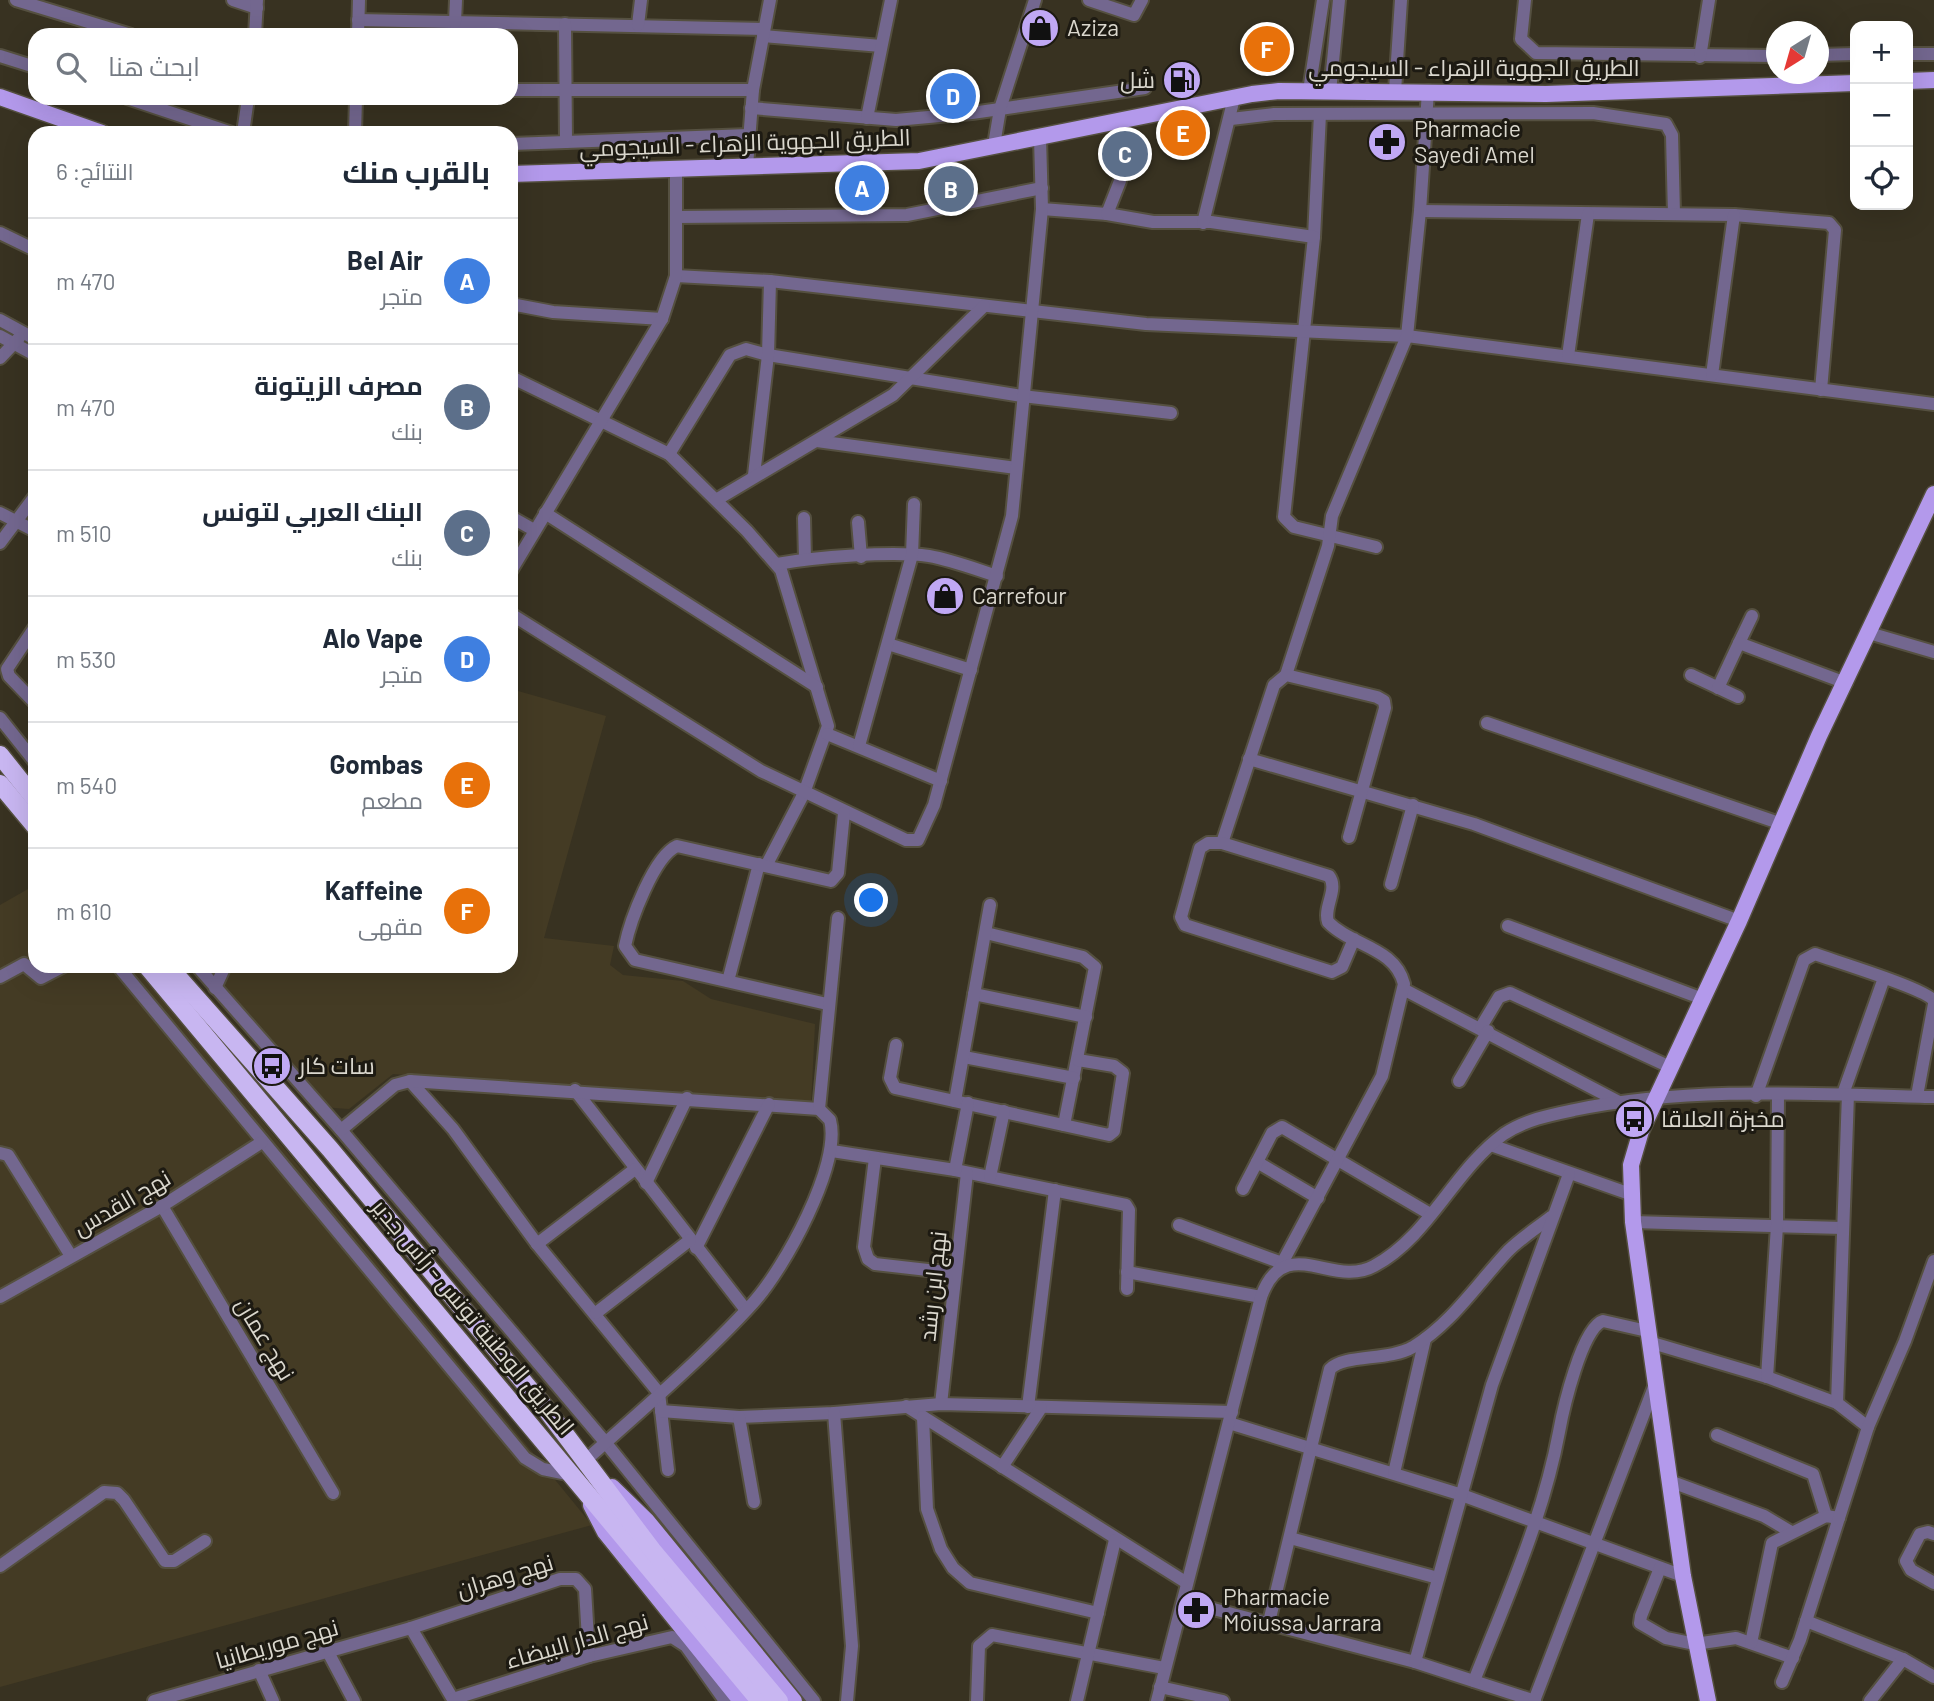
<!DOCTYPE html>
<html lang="ar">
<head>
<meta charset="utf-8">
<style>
	:root { --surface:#fff; --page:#f2f2f3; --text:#1f2937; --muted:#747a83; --line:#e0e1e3; --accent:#7c3aed }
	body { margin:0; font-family:Barlow,Cairo,sans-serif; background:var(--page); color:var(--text); direction:rtl }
	.controls { position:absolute; right:21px; top:21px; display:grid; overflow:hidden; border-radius:14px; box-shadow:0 7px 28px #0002 }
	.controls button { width:63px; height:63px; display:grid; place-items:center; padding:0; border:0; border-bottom:2px solid var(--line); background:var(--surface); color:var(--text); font:35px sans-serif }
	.compass { position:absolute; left:1766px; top:21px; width:63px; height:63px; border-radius:50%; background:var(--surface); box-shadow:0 7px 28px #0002; rotate:217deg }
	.you { position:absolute; left:872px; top:901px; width:24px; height:24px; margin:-18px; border:5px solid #fff; border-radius:50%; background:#1a73e8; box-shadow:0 0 0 10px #1a73e833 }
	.badge { display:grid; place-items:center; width:46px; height:46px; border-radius:50%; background:var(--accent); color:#fff; font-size:23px; font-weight:700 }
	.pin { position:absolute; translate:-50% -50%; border:4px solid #fff; box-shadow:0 2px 7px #0006 }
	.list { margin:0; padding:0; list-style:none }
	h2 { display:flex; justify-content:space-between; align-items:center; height:91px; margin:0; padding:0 28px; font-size:30px }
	h2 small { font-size:23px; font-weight:400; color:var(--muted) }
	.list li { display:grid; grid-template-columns:46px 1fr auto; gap:21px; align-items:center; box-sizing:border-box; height:126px; padding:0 28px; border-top:2px solid var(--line) }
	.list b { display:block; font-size:26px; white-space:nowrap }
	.list p { margin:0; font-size:23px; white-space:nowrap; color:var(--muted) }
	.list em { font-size:23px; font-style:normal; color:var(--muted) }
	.icon { flex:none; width:38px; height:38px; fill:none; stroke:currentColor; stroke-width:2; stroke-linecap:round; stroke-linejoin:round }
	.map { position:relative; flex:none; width:1934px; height:1701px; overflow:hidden; direction:ltr }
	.search { position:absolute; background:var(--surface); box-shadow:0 7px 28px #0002; left:28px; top:28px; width:490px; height:77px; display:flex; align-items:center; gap:18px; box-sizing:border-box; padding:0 24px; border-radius:21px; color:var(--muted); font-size:26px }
	.panel { position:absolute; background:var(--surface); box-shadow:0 7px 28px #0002; left:28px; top:126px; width:490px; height:847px; border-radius:21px; direction:rtl }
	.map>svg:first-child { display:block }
	.built { fill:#443b24 }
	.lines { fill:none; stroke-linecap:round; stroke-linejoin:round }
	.minor-casing { stroke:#555040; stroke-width:16 }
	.major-casing { stroke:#555040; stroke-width:19 }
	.highway-casing { stroke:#555040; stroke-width:21 }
	.minor { stroke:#73678f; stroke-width:12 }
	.major { stroke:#b399eb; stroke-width:16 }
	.highway { stroke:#c8b6f1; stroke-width:18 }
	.labels { text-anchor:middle; stroke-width:6; stroke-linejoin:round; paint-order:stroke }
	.poi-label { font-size:23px; fill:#dad7cd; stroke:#1d1a12; text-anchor:start }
	.street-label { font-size:23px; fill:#dad7cd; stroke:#1d1a12 }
</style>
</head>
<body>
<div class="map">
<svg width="1934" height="1701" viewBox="0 0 1934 1701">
	<rect width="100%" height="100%" fill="#383221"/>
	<!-- built -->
	<g class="built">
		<path d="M511,689L606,716L544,938L614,946L610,965L623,975L683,981L711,999L815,1024L811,1106L393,1074L349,1109L321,1107L222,985L230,966H511Z"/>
		<path d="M35,885V966H135L592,1525L0,1687V905Z"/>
	</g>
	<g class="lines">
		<defs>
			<g id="minor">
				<path d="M16,0L131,35"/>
				<path d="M233,0L257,8"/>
				<path d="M1089,0L1134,15L1142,0"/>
				<path d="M1525,0L1521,39L1536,53L1776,56"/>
				<path d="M358,20L764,29"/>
				<path d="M455,22L456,0"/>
				<path d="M638,25L641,0"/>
				<path d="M255,35L257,0"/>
				<path d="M358,35L359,0"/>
				<path d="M763,36L881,46"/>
				<path d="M1908,54H1934"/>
				<path d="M1818,55L1855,54"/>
				<path d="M0,56L35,67"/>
				<path d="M1700,57L1709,0"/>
				<path d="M511,90H753"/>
				<path d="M1309,91L1323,0"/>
				<path d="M1395,91L1401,0"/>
				<path d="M1330,92L1339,0"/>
				<path d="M127,98L232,133"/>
				<path d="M751,108L896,120L972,113L1145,88"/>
				<path d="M1320,114L1314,237L1284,517L1294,527L1376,547"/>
				<path d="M867,118L891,0"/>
				<path d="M1231,119L1274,114L1593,113L1666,124L1672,135L1674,214"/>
				<path d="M243,133L248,98"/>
				<path d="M355,133L356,98"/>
				<path d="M566,142L748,135"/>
				<path d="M511,144L566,142L565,24"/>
				<path d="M994,145L1000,109L1035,0"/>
				<path d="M747,166L753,90L770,0"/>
				<path d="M1042,209L1107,214L1120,181"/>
				<path d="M1420,211L1734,215L1829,223L1835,230L1821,390"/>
				<path d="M1107,214L1153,222H1211L1314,237"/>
				<path d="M676,217L907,215L1042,188"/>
				<path d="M1203,223L1234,98"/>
				<path d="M0,233L35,250"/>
				<path d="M676,276L770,281L1146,324L1407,336L1934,404"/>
				<path d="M511,304L553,312L662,319"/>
				<path d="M0,320L35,339"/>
				<path d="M0,336L35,355"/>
				<path d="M1568,356L1588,214"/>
				<path d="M0,358L19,338"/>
				<path d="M1712,375L1734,215"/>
				<path d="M511,377L669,454L747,531L781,570L828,726L804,793L766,866"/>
				<path d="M817,441L1016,468"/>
				<path d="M669,454L730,355L746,349L768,355L1022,396L1171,413"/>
				<path d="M754,475L768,355L770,281"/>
				<path d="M716,500L893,395L984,306"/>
				<path d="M0,513L35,531"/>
				<path d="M545,513L817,687"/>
				<path d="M511,517L534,530"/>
				<path d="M804,518L805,559"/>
				<path d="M858,522L861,557"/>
				<path d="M0,543L35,496"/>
				<path d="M777,564C815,557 891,551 929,556C952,560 975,569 997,576"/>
				<path d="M511,571L662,319L676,276V169"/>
				<path d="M511,614L761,771L906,840H918L934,805L1012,516L1042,209L1040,138"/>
				<path d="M35,627L7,669L9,676L35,703"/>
				<path d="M1869,633L1934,652"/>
				<path d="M1739,643L1752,616"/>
				<path d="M888,644L971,670"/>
				<path d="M1286,675L1328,546L1332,516L1407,336L1420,211L1428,91"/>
				<path d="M1691,675L1738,697"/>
				<path d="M1718,688L1739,643L1846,683"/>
				<path d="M0,718L35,762"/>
				<path d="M1487,723L1782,824"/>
				<path d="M827,734L941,781"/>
				<path d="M859,746L912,555L914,504"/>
				<path d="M1249,759L1474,824L1739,921"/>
				<path d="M1222,843L1274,685L1286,675L1377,697L1384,701L1385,708L1349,837"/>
				<path d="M1391,884L1413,805"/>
				<path d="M1508,926L1703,999"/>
				<path d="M986,933L1083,957L1095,967L1064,1125"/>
				<path d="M118,966L525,1458L543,1469L572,1475"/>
				<path d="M197,966L341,1130L605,1442L814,1701"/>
				<path d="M0,977L24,964L41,978L64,966"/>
				<path d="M728,981L759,864"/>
				<path d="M215,988L225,966"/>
				<path d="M1405,990L1619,1102"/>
				<path d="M974,994L1086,1017"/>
				<path d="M827,1004L635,960L625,946C630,921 654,856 677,846L831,881L838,873L844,813"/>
				<path d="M1481,1027L1499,997L1510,993L1670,1067"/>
				<path d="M896,1045L890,1078L895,1088L1109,1135L1114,1131L1123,1073L1114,1066L1078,1060"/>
				<path d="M964,1057L1074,1078"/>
				<path d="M410,1081L453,1129L537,1244L659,1393L668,1470"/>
				<path d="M1459,1081L1488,1031"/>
				<path d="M575,1090L746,1310"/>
				<path d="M1843,1094L1884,978"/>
				<path d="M1756,1096L1804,960L1815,954C1834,961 1927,989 1934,1001"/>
				<path d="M1917,1096L1934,1004"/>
				<path d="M955,1101L990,905"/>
				<path d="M341,1130L395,1085L410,1081L819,1109"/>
				<path d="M1491,1145L1630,1194"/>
				<path d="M832,1151L955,1170L1126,1205L1129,1210L1127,1289"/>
				<path d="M0,1153L8,1155L71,1256"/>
				<path d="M875,1158L864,1247L868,1259L875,1264L954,1273"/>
				<path d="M1257,1162L1318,1198"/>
				<path d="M955,1170L968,1103"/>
				<path d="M990,1177L1004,1111"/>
				<path d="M646,1183L687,1098"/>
				<path d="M1243,1189L1272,1133L1282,1127L1430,1214"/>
				<path d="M162,1206L333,1493"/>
				<path d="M1633,1222L1843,1228"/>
				<path d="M1179,1225L1282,1263"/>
				<path d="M537,1244L635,1169"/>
				<path d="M696,1248L769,1104"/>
				<path d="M1279,1269L1382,1076L1404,984C1395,947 1351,946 1328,922C1323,907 1339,889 1329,876L1222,843H1208L1200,848L1181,917L1185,925L1332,972L1342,967L1354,939"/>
				<path d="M1127,1272L1261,1297"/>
				<path d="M0,1297L162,1206L262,1142"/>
				<path d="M596,1313L690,1240"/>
				<path d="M1649,1342L1767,1377L1837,1403L1868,1427"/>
				<path d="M1767,1377L1777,1226L1778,1095"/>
				<path d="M1837,1403L1848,1094"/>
				<path d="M941,1404L967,1173"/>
				<path d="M906,1406L1187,1583"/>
				<path d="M1028,1407L1055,1190"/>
				<path d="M661,1411L739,1417L834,1413L941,1404L1232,1412"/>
				<path d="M834,1413L852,1646L847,1701"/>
				<path d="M739,1417L754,1502"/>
				<path d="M923,1417L927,1509L941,1549L953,1568L970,1583L1098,1613"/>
				<path d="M1229,1423L1459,1494L1683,1576"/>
				<path d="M1717,1435L1813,1474L1826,1516"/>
				<path d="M586,1460C641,1411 704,1357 753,1303C784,1269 842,1164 830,1120L819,1109L838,918"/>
				<path d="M1002,1467L1041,1408"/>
				<path d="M1394,1473L1425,1339"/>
				<path d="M1672,1482L1764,1516L1791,1532"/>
				<path d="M1934,1534L1928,1532L1920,1534L1906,1561L1911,1570L1934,1583"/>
				<path d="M1290,1538L1438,1578"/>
				<path d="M0,1566L104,1492L117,1493L124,1500L165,1561H174L205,1541"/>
				<path d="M1660,1568L1641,1616L1640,1623L1666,1638L1695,1644L1736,1638L1793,1658"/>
				<path d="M1183,1601L1415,1662L1535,1701"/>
				<path d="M1806,1621L1903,1659L1934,1677"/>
				<path d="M1269,1622L1330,1369C1344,1354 1389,1361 1413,1347C1452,1323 1477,1284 1508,1251C1521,1238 1537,1228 1551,1217"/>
				<path d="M411,1628L454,1701"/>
				<path d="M1751,1643L1772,1543L1826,1516L1839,1518"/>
				<path d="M328,1652L354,1701"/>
				<path d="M1415,1662L1492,1385L1569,1174"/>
				<path d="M259,1670L273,1701"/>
				<path d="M1474,1681C1506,1600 1543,1518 1559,1432C1563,1410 1582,1327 1603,1321L1647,1331"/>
				<path d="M1782,1682L1800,1640L1868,1427L1905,1341L1934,1261"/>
				<path d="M1160,1687L1223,1701"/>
				<path d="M453,1699L589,1656L672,1637L686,1646L725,1701"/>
				<path d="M154,1701L411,1628L560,1579H576L585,1589L589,1656"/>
				<path d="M977,1701L979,1646L992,1635L1164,1668"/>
				<path d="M1077,1701L1115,1540"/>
				<path d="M1157,1701L1261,1297C1285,1231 1332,1289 1374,1266C1429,1237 1454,1170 1504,1134C1525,1120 1550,1115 1574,1110C1691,1086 1815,1094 1934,1097"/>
				<path d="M1534,1701L1654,1387"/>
				<path d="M1870,1701L1903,1659"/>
			</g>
			<g id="major">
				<path d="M1908,81L1934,80"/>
				<path d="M0,97L102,133"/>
				<path d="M511,174L919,161L1252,94L1279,91L1546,94L1855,83"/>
				<path d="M612,1487L647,1521L794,1701"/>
				<path d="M591,1505L605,1532L741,1701"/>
				<path d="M1708,1701L1683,1576L1633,1222L1631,1165L1641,1131L1739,921L1819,736L1934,494"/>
			</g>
			<g id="highway">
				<path d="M0,755L35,799"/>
				<path d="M0,784L35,826"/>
				<path d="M147,966L760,1701"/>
				<path d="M168,966L330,1149L546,1409L652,1550L779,1701"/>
			</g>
		</defs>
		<!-- minor casing -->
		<use href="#minor" class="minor-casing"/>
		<!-- major casing -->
		<use href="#major" class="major-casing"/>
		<!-- highway casing -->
		<use href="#highway" class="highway-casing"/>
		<!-- minor -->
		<use href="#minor" class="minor"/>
		<!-- major -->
		<use href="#major" class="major"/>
		<!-- highway -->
		<use href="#highway" class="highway"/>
	</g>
	<!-- icons -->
	<defs>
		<symbol id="shop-disc" viewBox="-11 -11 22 22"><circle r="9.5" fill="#c0a8f4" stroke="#1d1a12"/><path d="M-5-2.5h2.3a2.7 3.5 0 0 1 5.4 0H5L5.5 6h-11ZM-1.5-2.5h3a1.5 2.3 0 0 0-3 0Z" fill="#111"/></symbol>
		<symbol id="fuel-disc" viewBox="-11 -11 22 22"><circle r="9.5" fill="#c0a8f4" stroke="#1d1a12"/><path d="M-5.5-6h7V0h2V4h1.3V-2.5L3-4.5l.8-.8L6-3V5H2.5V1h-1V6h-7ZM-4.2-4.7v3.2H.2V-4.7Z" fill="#111"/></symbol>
		<symbol id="pharmacy-disc" viewBox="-11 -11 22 22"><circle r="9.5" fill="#c0a8f4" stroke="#1d1a12"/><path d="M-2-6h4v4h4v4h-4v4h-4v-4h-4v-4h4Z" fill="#111"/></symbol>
		<symbol id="bus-disc" viewBox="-11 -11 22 22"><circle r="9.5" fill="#c0a8f4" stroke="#1d1a12"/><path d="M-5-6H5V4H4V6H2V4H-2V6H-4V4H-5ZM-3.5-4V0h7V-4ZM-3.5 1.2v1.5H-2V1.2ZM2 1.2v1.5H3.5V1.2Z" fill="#111"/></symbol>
	</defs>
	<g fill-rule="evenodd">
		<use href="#shop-disc" x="1018" y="6" width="44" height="44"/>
		<use href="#fuel-disc" x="1160" y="58" width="44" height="44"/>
		<use href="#pharmacy-disc" x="1365" y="120" width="44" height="44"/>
		<use href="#shop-disc" x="923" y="574" width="44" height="44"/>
		<use href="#bus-disc" x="250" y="1044" width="44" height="44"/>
		<use href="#bus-disc" x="1612" y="1097" width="44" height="44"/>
		<use href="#pharmacy-disc" x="1174" y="1588" width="44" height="44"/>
	</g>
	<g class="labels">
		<!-- poi labels -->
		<g class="poi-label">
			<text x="1067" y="36">Aziza</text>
			<text x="1155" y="88" text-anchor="end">شل</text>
			<text x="1414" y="137">Pharmacie<tspan x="1414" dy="26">Sayedi Amel</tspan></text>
			<text x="972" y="604">Carrefour</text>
			<text x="299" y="1074">سات كار</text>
			<text x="1661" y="1127">مخبزة العلاقا</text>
			<text x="1223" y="1605">Pharmacie<tspan x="1223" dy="26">Moiussa Jarrara</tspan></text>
		</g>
		<!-- street labels -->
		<g class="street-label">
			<text x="1474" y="76">الطريق الجهوية الزهراء - السيجومي</text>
			<text transform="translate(745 143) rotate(-2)" y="8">الطريق الجهوية الزهراء - السيجومي</text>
			<text transform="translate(122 1203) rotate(-30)" y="8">نهج القدس</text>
			<text transform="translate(933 1286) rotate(-84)" y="8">نهج ابن رشد</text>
			<text transform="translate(473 1317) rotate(50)" y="8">الطريق الوطنية تونس - رأس جدير</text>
			<text transform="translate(265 1339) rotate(59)" y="8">نهج عمان</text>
			<text transform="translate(505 1576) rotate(-17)" y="8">نهج وهران</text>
			<text transform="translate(577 1641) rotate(-16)" y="8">نهج الدار البيضاء</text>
			<text transform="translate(277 1644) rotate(-16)" y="8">نهج موريطانيا</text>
		</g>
	</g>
</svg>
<div class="controls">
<button>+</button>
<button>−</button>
<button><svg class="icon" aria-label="locate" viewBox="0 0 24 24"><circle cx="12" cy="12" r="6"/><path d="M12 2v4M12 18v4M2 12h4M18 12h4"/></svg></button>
</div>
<svg class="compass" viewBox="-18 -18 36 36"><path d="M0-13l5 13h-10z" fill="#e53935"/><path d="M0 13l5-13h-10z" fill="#747a83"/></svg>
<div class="you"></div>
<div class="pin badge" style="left:862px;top:188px;background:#3f7fe0">A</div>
<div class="pin badge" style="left:951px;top:189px;background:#5c6f8a">B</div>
<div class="pin badge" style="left:1125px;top:154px;background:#5c6f8a">C</div>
<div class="pin badge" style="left:953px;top:96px;background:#3f7fe0">D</div>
<div class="pin badge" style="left:1183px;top:133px;background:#e8710a">E</div>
<div class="pin badge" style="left:1267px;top:49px;background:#e8710a">F</div>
<div class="search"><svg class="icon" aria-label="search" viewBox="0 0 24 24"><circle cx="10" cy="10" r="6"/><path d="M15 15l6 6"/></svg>ابحث هنا</div>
<section class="panel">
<h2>بالقرب منك<small>النتائج: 6</small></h2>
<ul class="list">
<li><span class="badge" style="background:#3f7fe0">A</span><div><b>Bel Air</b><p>متجر</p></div><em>470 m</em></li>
<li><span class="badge" style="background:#5c6f8a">B</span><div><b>مصرف الزيتونة</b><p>بنك</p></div><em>470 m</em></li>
<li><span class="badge" style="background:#5c6f8a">C</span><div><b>البنك العربي لتونس</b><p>بنك</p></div><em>510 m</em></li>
<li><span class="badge" style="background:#3f7fe0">D</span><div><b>Alo Vape</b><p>متجر</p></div><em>530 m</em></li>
<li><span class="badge" style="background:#e8710a">E</span><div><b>Gombas</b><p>مطعم</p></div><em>540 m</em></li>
<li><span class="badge" style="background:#e8710a">F</span><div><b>Kaffeine</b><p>مقهى</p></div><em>610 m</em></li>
</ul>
</section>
</div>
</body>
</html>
